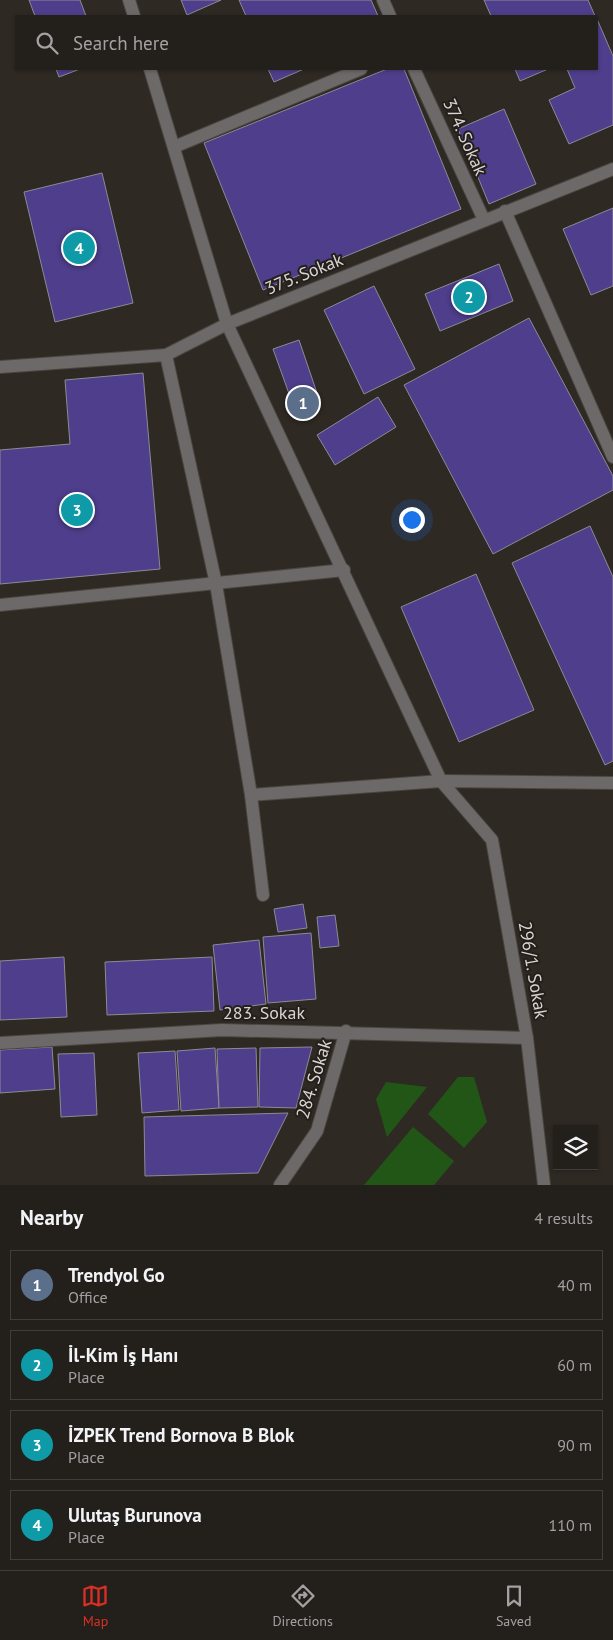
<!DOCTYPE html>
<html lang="en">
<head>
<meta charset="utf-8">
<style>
	:root { --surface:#231f1b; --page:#2f2c28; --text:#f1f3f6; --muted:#a3a2a3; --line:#403d3a; --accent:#d93025 }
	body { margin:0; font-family:"PT Sans",sans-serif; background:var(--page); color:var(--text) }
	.controls { position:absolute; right:15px; bottom:15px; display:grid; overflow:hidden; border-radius:0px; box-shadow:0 1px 4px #0004 }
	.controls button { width:45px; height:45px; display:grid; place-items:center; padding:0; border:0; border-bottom:1px solid var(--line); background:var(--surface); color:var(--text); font:25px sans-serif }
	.you { position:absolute; left:411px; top:519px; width:18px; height:18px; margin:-12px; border:4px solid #fff; border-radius:50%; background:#1a73e8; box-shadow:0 0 0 8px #1a73e833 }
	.badge { display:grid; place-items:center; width:32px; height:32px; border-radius:50%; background:var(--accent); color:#fff; font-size:16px; font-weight:700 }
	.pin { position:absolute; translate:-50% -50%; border:2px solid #fff; box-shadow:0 1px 5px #0006 }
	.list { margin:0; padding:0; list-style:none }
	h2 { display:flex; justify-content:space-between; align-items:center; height:65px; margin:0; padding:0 20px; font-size:21px }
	h2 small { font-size:16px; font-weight:400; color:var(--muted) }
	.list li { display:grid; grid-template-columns:32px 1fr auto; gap:15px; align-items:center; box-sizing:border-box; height:70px; margin:0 10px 10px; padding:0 10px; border:1px solid var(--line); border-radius:0px }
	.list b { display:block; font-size:19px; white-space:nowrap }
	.list p { margin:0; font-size:16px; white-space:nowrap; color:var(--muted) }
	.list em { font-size:16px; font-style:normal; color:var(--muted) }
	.icon { flex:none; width:28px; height:28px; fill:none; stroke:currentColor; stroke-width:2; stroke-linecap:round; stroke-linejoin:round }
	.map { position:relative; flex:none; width:613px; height:1185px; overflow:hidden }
	.search { position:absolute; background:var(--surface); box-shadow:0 1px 4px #0004; left:15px; right:15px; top:15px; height:55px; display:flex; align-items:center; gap:12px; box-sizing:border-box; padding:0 18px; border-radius:0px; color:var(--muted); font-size:19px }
	.sheet { height:385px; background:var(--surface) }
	nav { display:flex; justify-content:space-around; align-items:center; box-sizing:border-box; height:70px; border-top:1px solid var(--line); background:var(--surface); font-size:14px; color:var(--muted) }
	nav a { display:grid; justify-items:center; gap:2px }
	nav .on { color:var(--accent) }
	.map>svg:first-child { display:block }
	.green { fill:#225616 }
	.building { fill:#4e3e8b; stroke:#8c8b94 }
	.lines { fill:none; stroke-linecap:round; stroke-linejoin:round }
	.minor-casing { stroke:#4a4540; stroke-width:14 }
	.minor { stroke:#6d6969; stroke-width:12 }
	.labels { text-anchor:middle; stroke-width:4; stroke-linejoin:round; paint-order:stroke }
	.street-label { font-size:18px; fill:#d9d5d2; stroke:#251f1b }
</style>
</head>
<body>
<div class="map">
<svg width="613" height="1185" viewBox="0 0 613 1185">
	<rect width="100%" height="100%" fill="#2f2924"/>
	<!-- green -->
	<g class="green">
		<path d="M458,1077H474L487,1122L464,1148L428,1114Z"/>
		<path d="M386,1082L427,1087L387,1137L376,1099Z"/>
		<path d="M413,1127L454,1161L434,1185H364Z"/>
	</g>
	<!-- building -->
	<g class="building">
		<path d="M29,0H80L86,16H35Z"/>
		<path d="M181,0H221L187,15Z"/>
		<path d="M239,0H371L378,16H246Z"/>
		<path d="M484,0H588L595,16H491Z"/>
		<path d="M597,19L613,56V125L569,144L549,100L575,88L567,69H597Z"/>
		<path d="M56,69H80L59,77Z"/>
		<path d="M268,69H304L274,82Z"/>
		<path d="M387,69H404L461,209L263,290L204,143Z"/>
		<path d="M515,69H548L520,81Z"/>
		<path d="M504,109L536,184L489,204L458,129Z"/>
		<path d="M102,173L133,303L55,322L24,192Z"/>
		<path d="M613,208V286L591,295L563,229Z"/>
		<path d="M499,264L513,301L440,331L425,294Z"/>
		<path d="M374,286L415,369L364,394L324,310Z"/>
		<path d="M529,318L613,476V490L493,554L404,385Z"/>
		<path d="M299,340L317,393L292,402L273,349Z"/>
		<path d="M143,373L160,569L0,584V450L70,444L65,380Z"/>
		<path d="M378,397L396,427L335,465L317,435Z"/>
		<path d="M590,526L613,577V761L605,765L512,563Z"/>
		<path d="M476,574L534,710L459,742L401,607Z"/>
		<path d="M303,904L307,928L278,932L274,909Z"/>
		<path d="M335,915L339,946L320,948L317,917Z"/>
		<path d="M311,933L316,999L268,1003L263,937Z"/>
		<path d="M259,940L266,1004L220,1010L213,945Z"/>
		<path d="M64,957L67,1017L0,1020V961Z"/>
		<path d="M212,957L214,1011L107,1015L105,962Z"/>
		<path d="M52,1047L55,1089L0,1093V1050Z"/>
		<path d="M312,1047L296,1108L259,1107L260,1048Z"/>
		<path d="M215,1048L219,1108L181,1111L177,1051Z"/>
		<path d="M256,1048L258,1107L219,1108L217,1049Z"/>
		<path d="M175,1051L179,1110L142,1113L138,1053Z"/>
		<path d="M94,1053L97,1115L61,1117L58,1054Z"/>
		<path d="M288,1113L258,1173L145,1176L144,1117Z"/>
	</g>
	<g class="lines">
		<defs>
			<g id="minor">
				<path d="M129,0L134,16"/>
				<path d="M383,0L390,16"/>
				<path d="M150,69L227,324L441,781L492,840L527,1038L544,1185"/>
				<path d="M414,69L484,220"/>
				<path d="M174,147L361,69"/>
				<path d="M505,211L613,457"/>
				<path d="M166,355L216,584L251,795L263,895"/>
				<path d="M0,367L166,355L227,324L613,169"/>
				<path d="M0,605L344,570"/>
				<path d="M251,795L441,781L613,783"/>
				<path d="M0,1043L222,1030L527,1038"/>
				<path d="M280,1185L317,1131L346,1031"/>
			</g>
		</defs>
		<!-- minor casing -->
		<use href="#minor" class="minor-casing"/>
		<!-- minor -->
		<use href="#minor" class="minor"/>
	</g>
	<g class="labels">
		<!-- street labels -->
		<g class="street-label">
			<text transform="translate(465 137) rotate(66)" y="6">374. Sokak</text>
			<text transform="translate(304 274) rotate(-22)" y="6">375. Sokak</text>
			<text transform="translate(533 970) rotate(80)" y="6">296/1. Sokak</text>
			<text x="264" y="1019">283. Sokak</text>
			<text transform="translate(314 1079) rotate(-73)" y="6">284. Sokak</text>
		</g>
	</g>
</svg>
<div class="controls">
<button><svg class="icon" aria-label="layers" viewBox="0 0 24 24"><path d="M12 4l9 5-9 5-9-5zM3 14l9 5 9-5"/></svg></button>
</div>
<div class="you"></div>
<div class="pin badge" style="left:303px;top:403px;background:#5c6f8a">1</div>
<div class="pin badge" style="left:469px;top:297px;background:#0f9aa8">2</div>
<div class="pin badge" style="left:77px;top:510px;background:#0f9aa8">3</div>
<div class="pin badge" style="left:79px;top:248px;background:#0f9aa8">4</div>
<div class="search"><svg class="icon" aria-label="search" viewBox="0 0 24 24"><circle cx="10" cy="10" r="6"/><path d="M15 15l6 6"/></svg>Search here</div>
</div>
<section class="sheet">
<h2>Nearby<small>4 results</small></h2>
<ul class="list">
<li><span class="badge" style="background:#5c6f8a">1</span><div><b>Trendyol Go</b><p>Office</p></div><em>40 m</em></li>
<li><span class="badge" style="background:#0f9aa8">2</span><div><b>İl-Kim İş Hanı</b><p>Place</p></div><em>60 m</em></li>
<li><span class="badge" style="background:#0f9aa8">3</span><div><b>İZPEK Trend Bornova B Blok</b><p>Place</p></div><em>90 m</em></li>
<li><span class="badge" style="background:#0f9aa8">4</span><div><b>Ulutaş Burunova</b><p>Place</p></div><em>110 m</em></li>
</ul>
</section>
<nav>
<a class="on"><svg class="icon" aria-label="map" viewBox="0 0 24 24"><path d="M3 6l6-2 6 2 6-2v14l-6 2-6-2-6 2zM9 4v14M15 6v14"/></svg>Map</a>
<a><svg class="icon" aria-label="directions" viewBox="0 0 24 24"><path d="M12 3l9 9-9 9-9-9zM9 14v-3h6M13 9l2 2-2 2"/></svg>Directions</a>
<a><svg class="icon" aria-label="saved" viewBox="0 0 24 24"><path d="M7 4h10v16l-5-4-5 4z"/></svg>Saved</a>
</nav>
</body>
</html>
